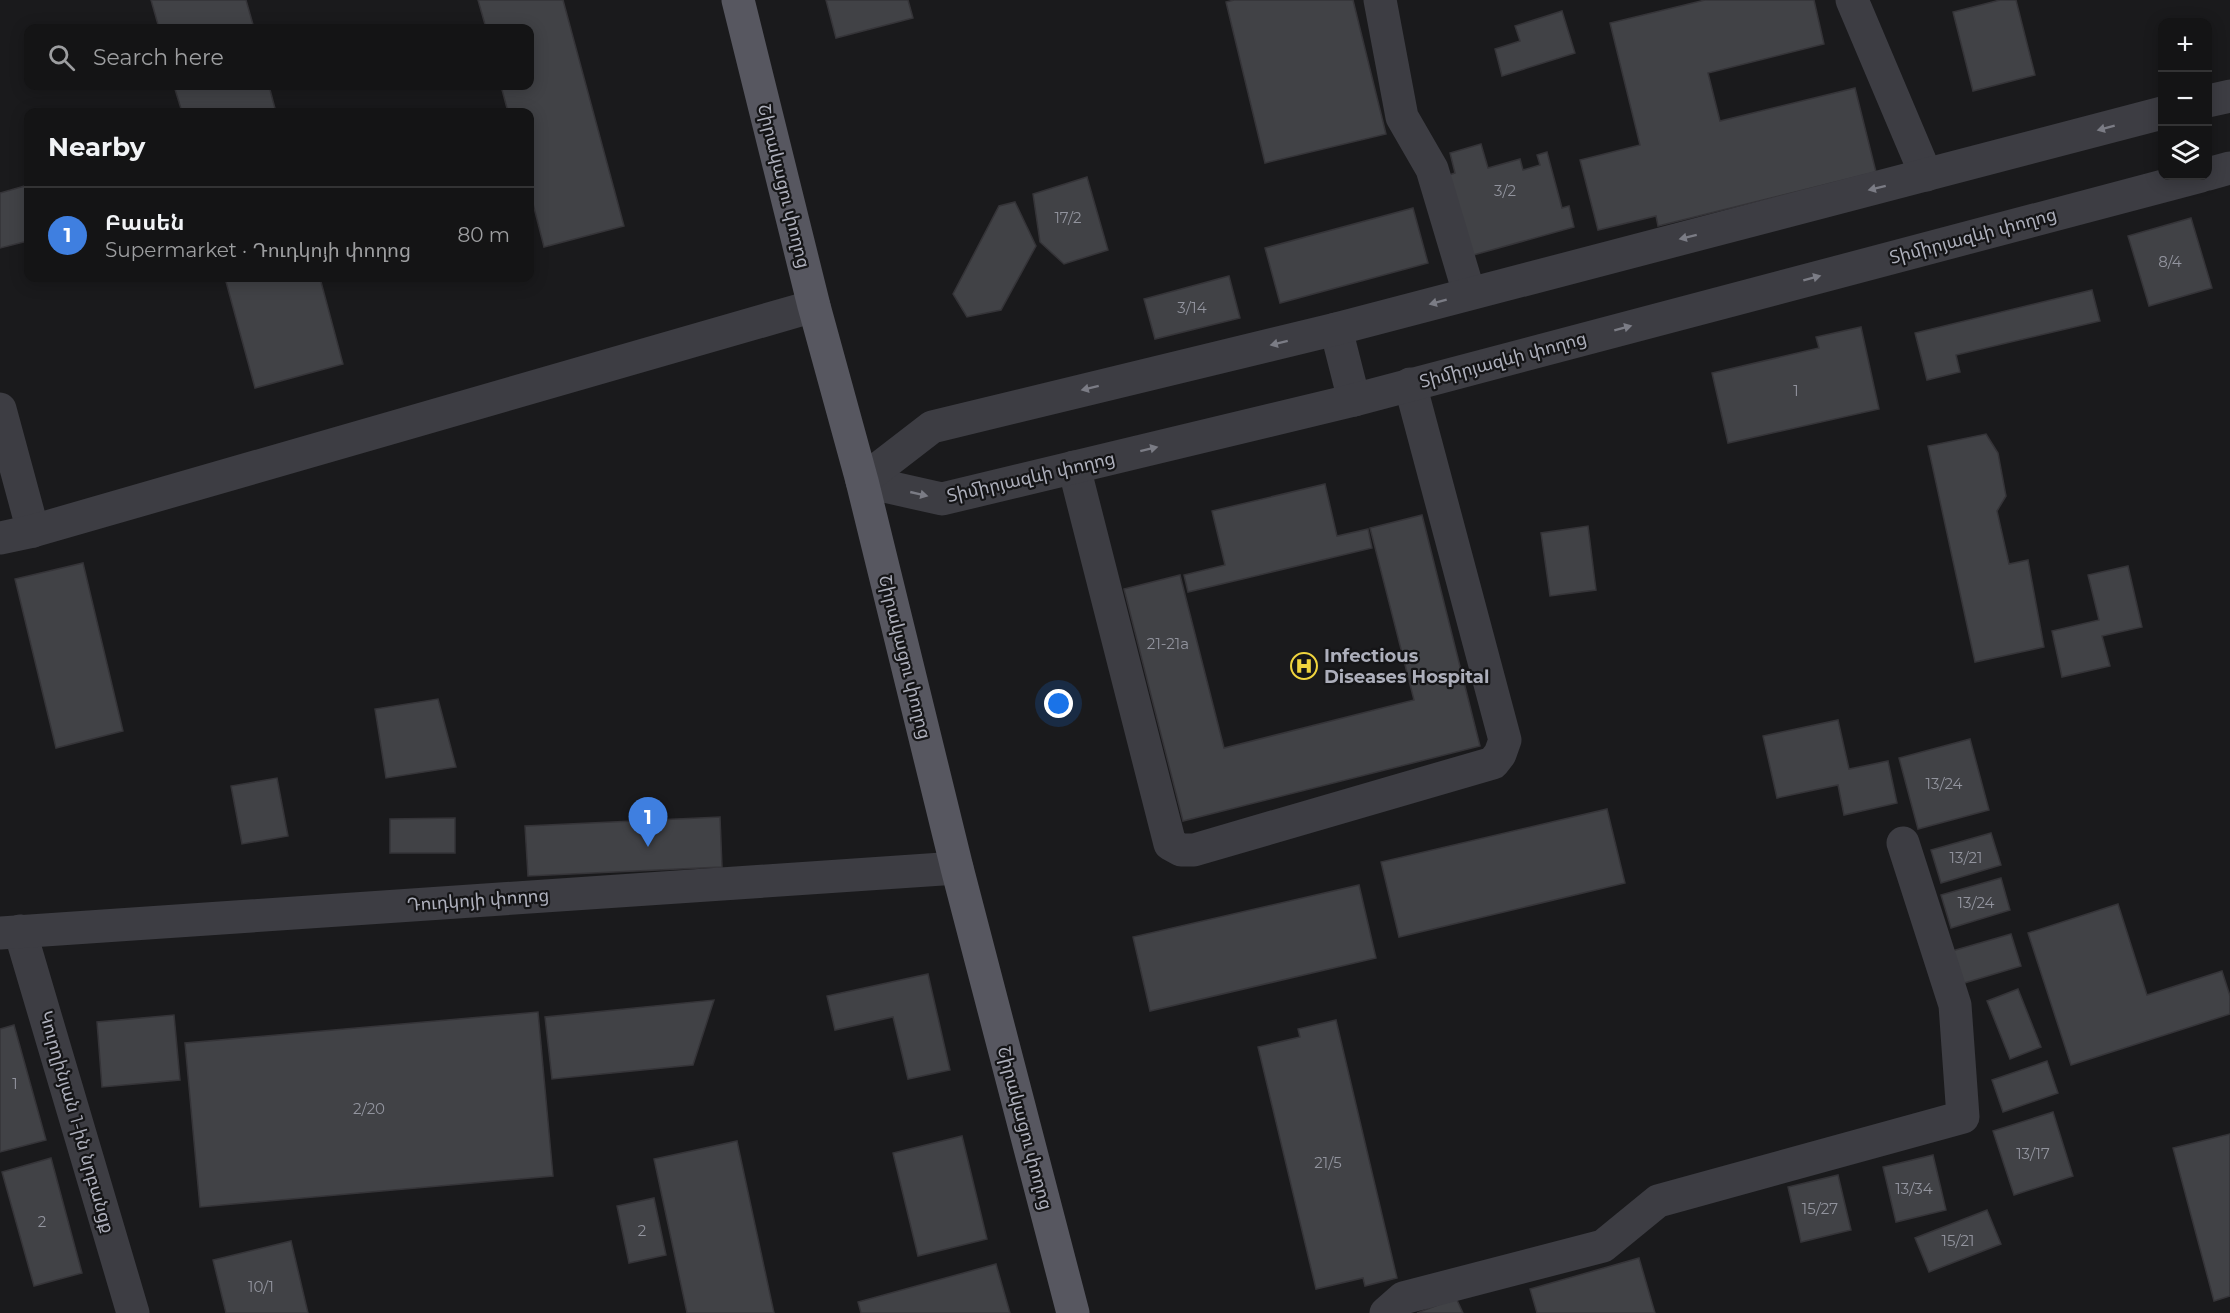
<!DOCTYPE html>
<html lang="en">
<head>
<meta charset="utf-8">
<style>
	:root { --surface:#141415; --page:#1d1d1e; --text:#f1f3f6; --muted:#9d9ea0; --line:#333334; --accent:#b45309 }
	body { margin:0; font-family:Montserrat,"Noto Sans Armenian",sans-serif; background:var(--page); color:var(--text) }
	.controls { position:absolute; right:18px; top:18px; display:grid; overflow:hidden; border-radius:12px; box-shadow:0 3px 15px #0003 }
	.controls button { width:54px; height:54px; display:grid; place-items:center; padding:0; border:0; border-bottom:2px solid var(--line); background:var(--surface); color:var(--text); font:30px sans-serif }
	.you { position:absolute; left:1059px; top:704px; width:21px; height:21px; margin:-15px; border:4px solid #fff; border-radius:50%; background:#1a73e8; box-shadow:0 0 0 9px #1a73e833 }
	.badge { display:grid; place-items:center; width:39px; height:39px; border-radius:50%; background:var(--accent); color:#fff; font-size:20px; font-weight:700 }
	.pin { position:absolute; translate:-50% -50px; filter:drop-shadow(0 2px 3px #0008) }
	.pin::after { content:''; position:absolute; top:32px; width:21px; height:18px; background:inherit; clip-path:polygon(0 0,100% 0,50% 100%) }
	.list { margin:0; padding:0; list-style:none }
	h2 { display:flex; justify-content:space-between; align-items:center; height:78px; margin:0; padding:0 24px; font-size:26px }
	h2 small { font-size:20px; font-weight:400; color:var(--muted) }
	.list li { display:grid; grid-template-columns:39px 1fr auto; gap:18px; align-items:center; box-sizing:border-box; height:96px; padding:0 24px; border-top:2px solid var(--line) }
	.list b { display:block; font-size:22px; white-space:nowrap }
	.list p { margin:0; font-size:20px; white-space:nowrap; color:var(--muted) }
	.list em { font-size:20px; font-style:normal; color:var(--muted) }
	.icon { flex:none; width:33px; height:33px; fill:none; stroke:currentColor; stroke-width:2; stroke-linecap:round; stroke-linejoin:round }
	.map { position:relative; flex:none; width:2230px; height:1313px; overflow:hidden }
	.search { position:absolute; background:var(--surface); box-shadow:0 3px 15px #0003; left:24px; top:24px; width:510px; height:66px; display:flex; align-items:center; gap:15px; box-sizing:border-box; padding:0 21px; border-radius:12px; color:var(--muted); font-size:22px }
	.panel { position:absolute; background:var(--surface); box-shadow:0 3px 15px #0003; left:24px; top:108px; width:510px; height:174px; border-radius:12px }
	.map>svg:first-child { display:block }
	.building { fill:#414246; stroke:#353438; stroke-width:1.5 }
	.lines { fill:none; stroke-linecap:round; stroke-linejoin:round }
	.minor { stroke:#3d3d43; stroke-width:33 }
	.major { stroke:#575760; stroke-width:33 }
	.oneway { fill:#7b7c85 }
	.labels { text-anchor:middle; stroke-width:4.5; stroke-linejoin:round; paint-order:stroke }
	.number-label { font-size:15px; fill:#92949e }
	.street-label { font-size:18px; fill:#adafbb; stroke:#151517 }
	.poi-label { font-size:18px; font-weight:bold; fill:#adafbb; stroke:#151517; text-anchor:start }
</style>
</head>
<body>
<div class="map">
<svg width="2230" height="1313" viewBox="0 0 2230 1313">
	<rect width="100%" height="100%" fill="#1a1a1c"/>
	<!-- building -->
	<g class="building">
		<path d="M151,0H246L254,28H159Z"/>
		<path d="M478,0H563L624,226L544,247L530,192V112H508L501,86H530V28H486Z"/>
		<path d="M826,0H908L913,18L836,38Z"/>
		<path d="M1234,0H1353L1386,134L1265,163L1226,2Z"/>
		<path d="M1705,0H1814L1824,44L1708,73L1720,121L1855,88L1876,172L1658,226L1656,216L1598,230L1580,160L1640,145L1610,23Z"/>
		<path d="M2000,0H2016L2035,75L1973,91L1953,12Z"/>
		<path d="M1562,11L1575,53L1502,76L1495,49L1520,41L1515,26Z"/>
		<path d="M174,86H269L276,112H182Z"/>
		<path d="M1481,144L1488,168L1520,159L1523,170L1540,165L1537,155L1547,152L1562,208L1569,206L1574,227L1470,256L1449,175L1455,173L1450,153Z"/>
		<path d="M1087,177L1108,250L1064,264L1040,242L1033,194Z"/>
		<path d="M28,185V241L0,248V193Z"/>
		<path d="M1015,202L1036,246L1001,310L967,317L953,294L999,206Z"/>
		<path d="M1413,208L1428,263L1280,303L1265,248Z"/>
		<path d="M2191,218L2212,288L2149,306L2128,236Z"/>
		<path d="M1229,276L1240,318L1155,339L1144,299Z"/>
		<path d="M225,278H320L343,364L255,388Z"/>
		<path d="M2092,290L2100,321L1956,355L1960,372L1927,380L1915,333Z"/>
		<path d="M1861,327L1879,409L1728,443L1712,373L1819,348L1816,337Z"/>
		<path d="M1986,434L1998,453L2006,496L1997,511L2009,564L2028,560L2044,647L1975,662L1928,446Z"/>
		<path d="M1325,484L1337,536L1368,529L1372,548L1188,592L1184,575L1225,565L1212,511Z"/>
		<path d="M1422,515L1480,746L1183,821L1124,589L1180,575L1224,748L1414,700L1370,528Z"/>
		<path d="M1588,526L1596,590L1550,596L1541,533Z"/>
		<path d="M83,563L123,731L56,748L15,579Z"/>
		<path d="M2128,566L2142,627L2102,636L2110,666L2062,677L2052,631L2099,620L2088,575Z"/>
		<path d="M438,699L456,767L386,778L375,709Z"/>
		<path d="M1838,720L1849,769L1888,761L1897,803L1844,815L1838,785L1777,798L1763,736Z"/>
		<path d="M1970,739L1989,810L1918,829L1899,758Z"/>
		<path d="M277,778L288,836L242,844L231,786Z"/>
		<path d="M1607,809L1625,883L1399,937L1381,862Z"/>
		<path d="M720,817L722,867L528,876L525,826Z"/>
		<path d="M455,818V853H390V819Z"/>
		<path d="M1991,833L2001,865L1941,883L1931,850Z"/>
		<path d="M2001,878L2010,910L1951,928L1941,895Z"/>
		<path d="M1359,885L1376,958L1150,1011L1133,937Z"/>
		<path d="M2118,904L2147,995L2222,971L2230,996V1014L2071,1065L2028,933Z"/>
		<path d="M2011,934L2021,966L1961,984L1952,951Z"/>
		<path d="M928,974L950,1070L908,1079L893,1017L835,1030L827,996Z"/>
		<path d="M2018,989L2041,1047L2010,1059L1987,1001Z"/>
		<path d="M714,1000L693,1065L552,1079L545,1017Z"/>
		<path d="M538,1012L553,1176L200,1207L185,1043Z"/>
		<path d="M174,1015L180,1080L102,1087L97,1022Z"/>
		<path d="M1336,1020L1397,1278L1365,1286L1363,1278L1316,1289L1258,1047L1300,1037L1298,1029Z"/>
		<path d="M14,1025L46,1140L0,1152V1029Z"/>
		<path d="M2047,1061L2058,1093L2003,1112L1992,1080Z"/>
		<path d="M2053,1112L2073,1176L2014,1195L1993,1131Z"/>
		<path d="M2230,1134V1296L2214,1301L2173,1148Z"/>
		<path d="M962,1136L987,1239L918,1256L893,1153Z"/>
		<path d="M737,1141L774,1313H687L654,1159Z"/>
		<path d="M1933,1155L1946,1210L1896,1222L1883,1167Z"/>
		<path d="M51,1158L82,1273L34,1286L2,1172Z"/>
		<path d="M1838,1175L1851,1230L1801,1242L1788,1187Z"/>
		<path d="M654,1198L666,1255L629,1263L617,1206Z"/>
		<path d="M1987,1210L2001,1244L1929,1272L1915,1238Z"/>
		<path d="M291,1241L308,1313H226L213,1260Z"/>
		<path d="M1639,1258L1655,1313H1537L1530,1289Z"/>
		<path d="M996,1264L1010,1313H861L858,1302Z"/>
		<path d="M1456,1298L1463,1313H1417Z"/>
	</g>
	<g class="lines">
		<!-- minor -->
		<g class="minor">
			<path d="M1380,0L1402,117L1432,169L1469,293"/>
			<path d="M1852,0L1926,175"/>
			<path d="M2208,101L2230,96"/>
			<path d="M2208,174L2230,168"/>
			<path d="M1336,329L1354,400"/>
			<path d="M0,409L33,531"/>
			<path d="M1074,467L1170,844L1181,850H1194L1493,763L1500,754L1505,740L1410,384"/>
			<path d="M862,481L942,499L1354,400L2201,176"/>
			<path d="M862,481L932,427L1336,329L2162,113"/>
			<path d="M0,538L33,531L814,306"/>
			<path d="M20,931L133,1313"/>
			<path d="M0,933L957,868"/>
			<path d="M1386,1313L1403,1298L1603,1246L1658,1201L1963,1117L1955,1005L1903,843"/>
		</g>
		<!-- major -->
		<path class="major" d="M738,0L814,306L862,481L957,868L1073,1313"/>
	</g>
	<!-- one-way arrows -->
	<defs><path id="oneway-solid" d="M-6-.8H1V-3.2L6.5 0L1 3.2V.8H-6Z" transform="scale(1.5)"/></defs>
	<g class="oneway">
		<use href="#oneway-solid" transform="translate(2106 128) rotate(165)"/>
		<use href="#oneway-solid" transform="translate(1877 188) rotate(166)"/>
		<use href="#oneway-solid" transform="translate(1688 237) rotate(166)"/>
		<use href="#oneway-solid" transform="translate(1812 278) rotate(-15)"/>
		<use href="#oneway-solid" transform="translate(1438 302) rotate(165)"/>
		<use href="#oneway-solid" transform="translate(1623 328) rotate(-15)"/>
		<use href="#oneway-solid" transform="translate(1279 343) rotate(166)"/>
		<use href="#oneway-solid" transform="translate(1090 388) rotate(166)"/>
		<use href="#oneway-solid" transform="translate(1149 449) rotate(-14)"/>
		<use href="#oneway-solid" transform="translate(919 494) rotate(13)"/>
	</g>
	<!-- icons -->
	<defs>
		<symbol id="hospital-ring" viewBox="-11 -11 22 22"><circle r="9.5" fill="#151517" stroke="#f0d43e" stroke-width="1.5"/><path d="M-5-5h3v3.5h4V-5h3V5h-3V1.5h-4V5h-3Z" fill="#f0d43e"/></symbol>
	</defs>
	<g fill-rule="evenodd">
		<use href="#hospital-ring" x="1289" y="651" width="30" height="30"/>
	</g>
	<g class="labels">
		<!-- number labels -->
		<g class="number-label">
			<text x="1505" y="196">3/2</text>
			<text x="1068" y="223">17/2</text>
			<text x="2170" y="267">8/4</text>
			<text x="1192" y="313">3/14</text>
			<text x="1796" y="396">1</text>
			<text x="1168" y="649">21-21a</text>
			<text x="1944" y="789">13/24</text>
			<text x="1966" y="863">13/21</text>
			<text x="1976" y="908">13/24</text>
			<text x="15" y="1089">1</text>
			<text x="369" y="1114">2/20</text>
			<text x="2033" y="1159">13/17</text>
			<text x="1328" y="1168">21/5</text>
			<text x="1914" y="1194">13/34</text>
			<text x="1820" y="1214">15/27</text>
			<text x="42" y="1227">2</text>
			<text x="642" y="1236">2</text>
			<text x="1958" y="1246">15/21</text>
			<text x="261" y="1292">10/1</text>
		</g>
		<!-- street labels -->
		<g class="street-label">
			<text transform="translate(784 186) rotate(76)" y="6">Շիրակացու փողոց</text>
			<text transform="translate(1973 236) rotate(-15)" y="6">Տիմիրյազևի փողոց</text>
			<text transform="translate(1503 360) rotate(-15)" y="6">Տիմիրյազևի փողոց</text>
			<text transform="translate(1031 477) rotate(-13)" y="6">Տիմիրյազևի փողոց</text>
			<text transform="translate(905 657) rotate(76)" y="6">Շիրակացու փողոց</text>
			<text transform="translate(478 900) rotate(-4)" y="6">Դուդկոյի փողոց</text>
			<text transform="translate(77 1122) rotate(74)" y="6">Կուրղինյան 1-ին նրբանցք</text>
			<text transform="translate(1025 1128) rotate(75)" y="6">Շիրակացու փողոց</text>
		</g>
		<!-- poi labels -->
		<g class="poi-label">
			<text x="1324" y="662">Infectious<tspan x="1324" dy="21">Diseases Hospital</tspan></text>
		</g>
	</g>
</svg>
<div class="controls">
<button>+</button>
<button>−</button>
<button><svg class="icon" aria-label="layers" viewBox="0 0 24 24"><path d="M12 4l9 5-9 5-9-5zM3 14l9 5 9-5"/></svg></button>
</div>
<div class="you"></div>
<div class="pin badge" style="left:648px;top:847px;background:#3f7fe0">1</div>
<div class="search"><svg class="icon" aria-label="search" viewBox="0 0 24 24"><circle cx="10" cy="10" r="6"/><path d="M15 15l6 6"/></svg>Search here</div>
<section class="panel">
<h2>Nearby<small></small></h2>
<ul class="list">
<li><span class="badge" style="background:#3f7fe0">1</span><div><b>Բասեն</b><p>Supermarket · Դուդկոյի փողոց</p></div><em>80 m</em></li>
</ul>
</section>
</div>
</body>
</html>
